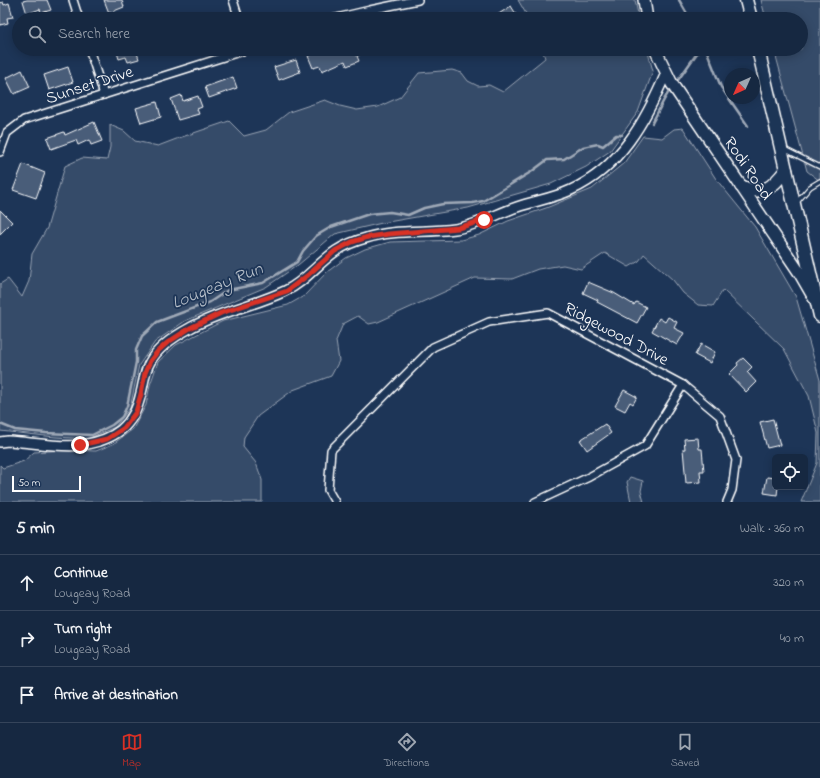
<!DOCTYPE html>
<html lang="en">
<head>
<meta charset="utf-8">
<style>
	:root { --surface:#162841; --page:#1f3048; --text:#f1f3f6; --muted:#9ea6b1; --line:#35445a; --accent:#d93025 }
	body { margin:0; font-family:"Indie Flower",sans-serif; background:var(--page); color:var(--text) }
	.controls { position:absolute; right:12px; bottom:12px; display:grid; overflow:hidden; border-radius:6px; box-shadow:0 2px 10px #0003 }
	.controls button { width:36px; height:36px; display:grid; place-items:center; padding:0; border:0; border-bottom:1px solid var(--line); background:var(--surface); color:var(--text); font:20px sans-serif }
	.compass { position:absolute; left:724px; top:68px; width:36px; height:36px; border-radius:50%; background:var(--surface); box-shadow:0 2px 10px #0003; rotate:225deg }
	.scale { position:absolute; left:12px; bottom:10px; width:69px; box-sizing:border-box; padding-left:4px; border:2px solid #fff; border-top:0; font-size:11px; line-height:14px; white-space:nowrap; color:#fff; -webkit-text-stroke:3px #1d3557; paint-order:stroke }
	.stop { position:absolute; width:12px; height:12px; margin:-9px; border:3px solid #d93025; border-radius:50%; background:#fff }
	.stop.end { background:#d93025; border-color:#fff; box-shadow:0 1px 4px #0008 }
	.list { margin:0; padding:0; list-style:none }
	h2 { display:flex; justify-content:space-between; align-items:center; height:52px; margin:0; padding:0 16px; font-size:17px }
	h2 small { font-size:13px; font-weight:400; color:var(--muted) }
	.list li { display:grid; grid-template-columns:26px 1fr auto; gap:12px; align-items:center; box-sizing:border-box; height:56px; padding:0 16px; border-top:1px solid var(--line) }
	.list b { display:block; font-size:15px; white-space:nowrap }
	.list p { margin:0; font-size:13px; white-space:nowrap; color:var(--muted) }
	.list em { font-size:13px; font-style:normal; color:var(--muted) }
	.icon { flex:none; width:22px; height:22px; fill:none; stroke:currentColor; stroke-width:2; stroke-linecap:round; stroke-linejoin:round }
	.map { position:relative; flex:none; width:820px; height:502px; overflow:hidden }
	.search { position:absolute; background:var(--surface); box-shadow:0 2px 10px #0003; left:12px; right:12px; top:12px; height:44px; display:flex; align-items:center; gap:10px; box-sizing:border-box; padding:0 14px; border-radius:22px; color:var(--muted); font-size:15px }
	.sheet { height:220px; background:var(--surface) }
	nav { display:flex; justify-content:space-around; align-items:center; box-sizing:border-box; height:56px; border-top:1px solid var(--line); background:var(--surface); font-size:11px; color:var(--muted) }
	nav a { display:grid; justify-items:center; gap:2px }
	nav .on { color:var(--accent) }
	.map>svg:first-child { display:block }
	.green { fill:#364b69; stroke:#9aa5b4 }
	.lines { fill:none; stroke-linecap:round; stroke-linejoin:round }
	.stream { stroke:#a0aab8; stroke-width:2.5 }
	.building { fill:#4a5d79; stroke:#fff }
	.service-casing { stroke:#fff; stroke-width:6 }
	.minor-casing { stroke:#fff; stroke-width:10 }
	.tertiary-casing { stroke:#fff; stroke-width:12 }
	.primary-casing { stroke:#fff; stroke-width:14 }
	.trunk-casing { stroke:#fff; stroke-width:15 }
	.service { stroke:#1d3557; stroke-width:3.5 }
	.minor { stroke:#1d3557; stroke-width:7 }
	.tertiary { stroke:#1d3557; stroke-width:9 }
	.primary { stroke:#1d3557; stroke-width:11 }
	.trunk { stroke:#1d3557; stroke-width:12 }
	.route { stroke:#d93025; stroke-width:5 }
	.labels { text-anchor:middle; stroke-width:3.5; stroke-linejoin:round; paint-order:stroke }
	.street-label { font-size:17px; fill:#fff; stroke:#1d3557 }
	.water-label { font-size:18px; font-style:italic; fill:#b8c0ca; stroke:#1d3557 }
</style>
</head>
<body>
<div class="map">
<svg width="820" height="502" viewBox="0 0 820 502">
	<rect width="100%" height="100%" fill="#1d3557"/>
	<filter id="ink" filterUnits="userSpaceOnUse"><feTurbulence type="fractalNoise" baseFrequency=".025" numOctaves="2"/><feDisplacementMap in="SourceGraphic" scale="8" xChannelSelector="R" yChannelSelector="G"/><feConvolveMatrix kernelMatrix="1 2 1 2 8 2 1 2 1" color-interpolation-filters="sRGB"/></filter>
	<g filter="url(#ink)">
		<!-- green -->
		<g class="green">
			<path d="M518,0H635L639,19H529Z"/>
			<path d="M761,0H820V181L807,171L774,49H801V19H766Z"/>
			<path d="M542,49H647L653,71L638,112L610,151L586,167L551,184L468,208L382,223L335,234L298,265L266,287L185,321L155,342L139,365L130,408L115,427L87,439L55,437L0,431V284L8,279L22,297L29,281L32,254L47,228L65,166L82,158L107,160L110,147V125L124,131L135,141L158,146L179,138L229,121L244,136L266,130L289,112L325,100L340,106L357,110L378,107L400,97L419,73L452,70L462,73L468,81L478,86L489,85L503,92L545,58Z"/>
			<path d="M683,128L716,179L755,227L796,297L820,380V502H801L817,463L818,433L809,396L784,349L723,290L713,306L698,305L683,293L673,280L644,254L639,261L629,267L605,253L581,269L563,265L538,269L512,279L475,278L378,322L369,324L358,316L343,324L336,341L339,361L331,376L293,390L258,416L244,437L243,447L256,463L262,480V502H0V465L3,468L24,461L34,452L62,450L96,451L113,444L133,429L146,405L150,385L158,362L176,345L223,321L288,305L304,296L327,272L346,258L365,249L390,242L461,240L479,235L508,221L546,208L592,189L624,163L643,136L662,138L674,129Z"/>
			<path d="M630,477L643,481L641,491L644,502H631L627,482Z"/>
		</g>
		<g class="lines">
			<!-- stream -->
			<g class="stream">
				<path d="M679,0L690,19"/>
				<path d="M706,49L721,87L748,126"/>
				<path d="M676,83L700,49"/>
				<path d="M652,123C659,111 663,99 671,89"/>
				<path d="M0,424L15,430L46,433L92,435L112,425L122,417L127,406L132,382L136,362V350L142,336L157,322L210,302L228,290L263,283L297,262L303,251L316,236L331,227L369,214L390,212L408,215L424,208L443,204L473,203L483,201L531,172L547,160L564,159L583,147L598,144L603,146L616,135H622"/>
			</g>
		</g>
		<!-- building -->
		<g class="building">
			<path d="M27,0H47L51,10L41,13L40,9L27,14L23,1Z"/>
			<path d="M104,0H122L124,7L109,13Z"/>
			<path d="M3,2L4,5L9,3L13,17L7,18L8,23L0,25V3Z"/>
			<path d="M511,6L519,19H491Z"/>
			<path d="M116,49H145V50L137,53L139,59L128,62L126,57L119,59Z"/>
			<path d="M326,49H372L357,56L359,61L347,66L345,61L322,71L320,66L313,68L308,56Z"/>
			<path d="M296,60L300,72L279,80L274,67Z"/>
			<path d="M68,67L73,82L49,90L44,75Z"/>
			<path d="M22,70L30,87L14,94L6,78Z"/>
			<path d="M233,77L237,88L209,98L205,87Z"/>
			<path d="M181,95L183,101L198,96L202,107L197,109L199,114L178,120L171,99Z"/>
			<path d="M157,102L161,117L141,123L136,108Z"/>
			<path d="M94,122L102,141L91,145L89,140L78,145L76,140L51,149L47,138L64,132L65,135Z"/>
			<path d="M23,164L45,173L36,198L13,190Z"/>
			<path d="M0,210L12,222L0,234Z"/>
			<path d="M588,282L614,293L634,305L636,302L646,307L637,323L597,302L598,300L583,293Z"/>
			<path d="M668,317L677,322L674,328L684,333L677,345L652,331L659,318L665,322Z"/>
			<path d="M701,344L715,352L710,363L695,355Z"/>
			<path d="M743,358L752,367L747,372L756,382L746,392L729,374L738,365L737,363Z"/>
			<path d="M624,390L637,397L633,404L630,402L625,411L615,406Z"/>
			<path d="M773,419L780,445L767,448L760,422Z"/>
			<path d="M605,424L611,433L587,450L580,440Z"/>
			<path d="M698,438L699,449H702L704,471H700L701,482L686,483L683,449H685L684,439Z"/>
			<path d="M767,477L775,478V487H778L777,495L764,493Z"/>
		</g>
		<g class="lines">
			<defs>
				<g id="service">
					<path d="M784,149L820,167"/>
					<path d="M797,202L810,187L820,181"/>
				</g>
				<g id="minor">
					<path d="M73,0L79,19"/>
					<path d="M233,0L239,19"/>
					<path d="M332,19L370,10L418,0"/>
					<path d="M89,49L104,95"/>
					<path d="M0,152L7,133L24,120L249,49"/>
					<path d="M335,502L328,490L331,450L433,347L489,322L548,313L683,385L720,416L736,460L732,490L727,502"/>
					<path d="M535,502L589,477L645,446L683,385"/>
				</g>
				<path id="tertiary" d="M0,442L8,441C29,442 62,448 82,445C114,440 134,427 141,393C144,382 144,372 150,362C158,347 175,336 190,328C220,311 254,306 285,291C305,282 318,263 336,251C345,245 355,241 366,238C394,229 426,233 455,229C476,226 496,214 517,207C535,201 554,198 571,190C620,168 646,120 666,73"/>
				<g id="primary">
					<path d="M644,0L647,19"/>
					<path d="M655,49L672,84L799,272L814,298"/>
				</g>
				<g id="trunk">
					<path d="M746,0L751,19"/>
					<path d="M758,49L820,316"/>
					<path d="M741,186C763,197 773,187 786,170"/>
				</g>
			</defs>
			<!-- service casing -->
			<use href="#service" class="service-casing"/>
			<!-- minor casing -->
			<use href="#minor" class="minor-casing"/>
			<!-- tertiary casing -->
			<use href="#tertiary" class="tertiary-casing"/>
			<!-- primary casing -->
			<use href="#primary" class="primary-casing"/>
			<!-- trunk casing -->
			<use href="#trunk" class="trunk-casing"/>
			<!-- service -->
			<use href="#service" class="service"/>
			<!-- minor -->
			<use href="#minor" class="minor"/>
			<!-- tertiary -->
			<use href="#tertiary" class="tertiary"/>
			<!-- primary -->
			<use href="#primary" class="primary"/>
			<!-- trunk -->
			<use href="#trunk" class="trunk"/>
		</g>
	</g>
	<g class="lines" filter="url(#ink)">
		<!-- route -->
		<path class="route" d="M80,445L107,439L124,428L136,412L141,394L145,373L150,361L158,351L167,343L190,328L221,313L287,291L308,275L335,251L352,242L368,237L389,234L458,228L484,220"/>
	</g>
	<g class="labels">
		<!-- street labels -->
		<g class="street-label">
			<text transform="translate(89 84) rotate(-18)" y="6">Sunset Drive</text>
			<text transform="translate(749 168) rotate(56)" y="6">Rodi Road</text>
			<text transform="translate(617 333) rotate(28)" y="6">Ridgewood Drive</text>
		</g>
		<!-- water labels -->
		<g class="water-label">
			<text transform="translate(217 285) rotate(-22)" y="6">Lougeay Run</text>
		</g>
	</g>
</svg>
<div class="controls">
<button><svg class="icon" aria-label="locate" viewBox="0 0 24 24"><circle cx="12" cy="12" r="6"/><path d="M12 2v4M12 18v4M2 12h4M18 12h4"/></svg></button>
</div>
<svg class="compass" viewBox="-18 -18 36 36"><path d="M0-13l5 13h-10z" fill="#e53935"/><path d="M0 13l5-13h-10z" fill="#9ea6b1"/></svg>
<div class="scale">50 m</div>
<div class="stop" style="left:484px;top:220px"></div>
<div class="stop end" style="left:80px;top:445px"></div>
<div class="search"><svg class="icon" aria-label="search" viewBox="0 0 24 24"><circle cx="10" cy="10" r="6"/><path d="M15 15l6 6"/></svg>Search here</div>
</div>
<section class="sheet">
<h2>5 min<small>Walk · 360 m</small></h2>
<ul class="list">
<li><svg class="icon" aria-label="ahead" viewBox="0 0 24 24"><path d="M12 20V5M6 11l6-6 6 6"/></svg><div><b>Continue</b><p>Lougeay Road</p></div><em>320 m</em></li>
<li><svg class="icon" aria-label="right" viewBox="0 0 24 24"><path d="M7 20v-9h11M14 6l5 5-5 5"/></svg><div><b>Turn right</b><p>Lougeay Road</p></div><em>40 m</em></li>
<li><svg class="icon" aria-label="arrive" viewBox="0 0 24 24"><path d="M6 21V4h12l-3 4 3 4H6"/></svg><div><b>Arrive at destination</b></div></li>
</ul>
</section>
<nav>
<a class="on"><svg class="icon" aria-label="map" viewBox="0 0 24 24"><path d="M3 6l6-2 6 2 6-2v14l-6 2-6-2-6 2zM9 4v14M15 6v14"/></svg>Map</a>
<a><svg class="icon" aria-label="directions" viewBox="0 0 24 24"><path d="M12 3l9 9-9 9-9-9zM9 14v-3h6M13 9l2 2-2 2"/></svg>Directions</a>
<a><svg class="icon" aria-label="saved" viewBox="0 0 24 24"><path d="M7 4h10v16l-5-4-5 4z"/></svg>Saved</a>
</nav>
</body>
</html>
